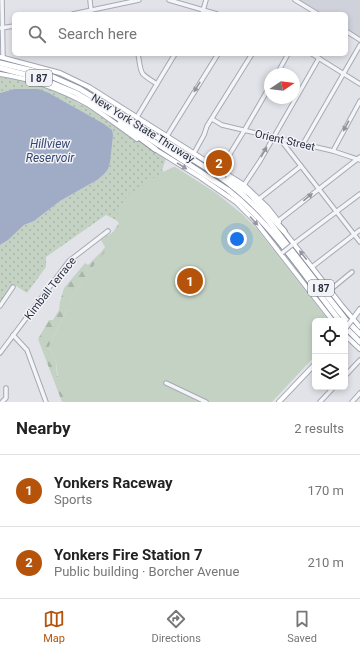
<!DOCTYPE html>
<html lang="en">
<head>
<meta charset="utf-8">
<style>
	:root { --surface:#fff; --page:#f6f6f6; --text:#222; --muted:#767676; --line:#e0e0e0; --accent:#b45309 }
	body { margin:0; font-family:Roboto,sans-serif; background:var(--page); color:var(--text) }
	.controls { position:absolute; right:12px; bottom:12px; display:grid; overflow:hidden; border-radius:6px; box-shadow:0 2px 6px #0003 }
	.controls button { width:36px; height:36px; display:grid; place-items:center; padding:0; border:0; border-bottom:1px solid var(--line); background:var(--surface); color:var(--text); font:20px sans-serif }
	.compass { position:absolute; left:264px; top:68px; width:36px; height:36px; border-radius:50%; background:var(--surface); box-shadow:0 2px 6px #0003; rotate:77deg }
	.you { position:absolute; left:237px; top:239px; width:14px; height:14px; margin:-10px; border:3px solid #fff; border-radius:50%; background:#1a73e8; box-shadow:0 0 0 6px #1a73e833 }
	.badge { display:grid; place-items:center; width:26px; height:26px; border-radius:50%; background:var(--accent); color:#fff; font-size:13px; font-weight:700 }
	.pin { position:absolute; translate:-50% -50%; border:2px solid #fff; box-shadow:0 1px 4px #0006 }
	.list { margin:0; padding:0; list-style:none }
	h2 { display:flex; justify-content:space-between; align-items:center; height:52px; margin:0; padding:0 16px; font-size:17px }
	h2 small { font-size:13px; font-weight:400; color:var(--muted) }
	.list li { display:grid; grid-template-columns:26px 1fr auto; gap:12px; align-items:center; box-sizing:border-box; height:72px; padding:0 16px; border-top:1px solid var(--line) }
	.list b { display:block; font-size:15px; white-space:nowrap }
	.list p { margin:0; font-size:13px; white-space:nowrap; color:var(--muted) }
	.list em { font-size:13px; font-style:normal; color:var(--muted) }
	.icon { flex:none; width:22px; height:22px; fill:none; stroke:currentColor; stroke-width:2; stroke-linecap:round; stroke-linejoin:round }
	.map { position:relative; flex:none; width:360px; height:402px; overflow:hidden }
	.search { position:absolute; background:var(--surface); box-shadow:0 2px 6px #0003; left:12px; right:12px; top:12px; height:44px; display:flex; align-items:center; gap:10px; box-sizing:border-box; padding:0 14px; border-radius:6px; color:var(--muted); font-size:15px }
	.sheet { height:196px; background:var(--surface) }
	nav { display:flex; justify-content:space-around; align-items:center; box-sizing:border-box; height:56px; border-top:1px solid var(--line); background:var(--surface); font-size:11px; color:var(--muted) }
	nav a { display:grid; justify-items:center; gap:2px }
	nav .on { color:var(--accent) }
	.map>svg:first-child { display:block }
	.built { fill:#d0d2db }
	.green { fill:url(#green-dots) }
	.forest { fill:url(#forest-firs) }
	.pitch { fill:#c4d2c4 }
	.water { fill:#a0abc6 }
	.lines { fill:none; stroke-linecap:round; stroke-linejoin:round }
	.minor-casing { stroke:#a7a9b3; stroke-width:5.5 }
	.major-casing { stroke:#a2a6b4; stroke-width:6 }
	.highway-casing { stroke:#8a8e9f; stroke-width:7 }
	.minor { stroke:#f4f5f8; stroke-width:3.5 }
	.major { stroke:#fff; stroke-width:4 }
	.highway { stroke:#fff; stroke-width:5 }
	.minor-bridge-casing { stroke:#a7a9b3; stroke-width:5.5; stroke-linecap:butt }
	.major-bridge-casing { stroke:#a2a6b4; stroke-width:6; stroke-linecap:butt }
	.minor-bridge { stroke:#f4f5f8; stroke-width:3.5 }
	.major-bridge { stroke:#fff; stroke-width:4 }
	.oneway { fill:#90929c }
	.oneway2 { fill:#9597a0 }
	.labels { text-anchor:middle; stroke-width:3; stroke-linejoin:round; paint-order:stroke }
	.shield { fill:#f1f3f7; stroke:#666a77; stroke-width:1 }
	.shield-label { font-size:10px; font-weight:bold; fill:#2b2f40 }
	.street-label { font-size:11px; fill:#2b2f40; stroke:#f1f3f7 }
	.water-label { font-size:12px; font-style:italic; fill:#384671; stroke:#f1f3f7 }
</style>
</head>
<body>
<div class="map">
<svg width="360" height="402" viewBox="0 0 360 402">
	<defs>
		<pattern id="green-dots" width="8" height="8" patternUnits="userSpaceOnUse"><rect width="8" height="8" fill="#c4d2c4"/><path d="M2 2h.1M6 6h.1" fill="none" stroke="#a9b5a9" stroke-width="1.8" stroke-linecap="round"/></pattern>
		<pattern id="forest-firs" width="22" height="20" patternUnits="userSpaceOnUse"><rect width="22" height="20" fill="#c4d2c4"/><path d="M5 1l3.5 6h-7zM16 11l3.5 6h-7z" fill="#a9b5a9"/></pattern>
	</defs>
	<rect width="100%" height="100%" fill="#e2e3e9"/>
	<!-- built -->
	<path class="built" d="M300,0H360V37L346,28V14H323Z"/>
	<!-- green -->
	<path class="green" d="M0,76L44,85L77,100L76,102L84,106L86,105L166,159L162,170L164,172L127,196L116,220L106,215L46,257V267L27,293L13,284L0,302V245L8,240L24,225L34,221L60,201L97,180L77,109L49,93L14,89L0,93Z"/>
	<!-- forest -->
	<path class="forest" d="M175,167L177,168L123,223L106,252L98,260L69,301V305L49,347L56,362L57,375L72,402H62L38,339L49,320H53L59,310L60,302L64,288L85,263L88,265L102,251L105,247L101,240L113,232L119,223L116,220L127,196L148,181Z"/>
	<!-- pitch -->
	<path class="pitch" d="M173,167L177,168L216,193L242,214L257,229L329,321H315V356L272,402H69L66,400L67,398L59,384L56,362L49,347L68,307L69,301L97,261L105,252L122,223L115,219L127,196L163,172Z"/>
	<!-- water -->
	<path class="water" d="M14,89H38L49,93L104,124L112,130L113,135L110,162L108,169L104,174L97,180L60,201L34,221L24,225L8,240L0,245V93Z"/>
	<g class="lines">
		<defs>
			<g id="minor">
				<path d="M2,0L3,57"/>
				<path d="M90,0L91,10"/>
				<path d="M169,0L217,14"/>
				<path d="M295,0L318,14"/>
				<path d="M73,14L139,0"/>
				<path d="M202,14L206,0"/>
				<path d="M1,28L14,26"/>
				<path d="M346,31L360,40"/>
				<path d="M138,54C142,75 138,72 157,84"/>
				<path d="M312,54L360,84"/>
				<path d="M277,74L288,54"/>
				<path d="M137,117L175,54"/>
				<path d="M212,119L222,125L333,151L360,160"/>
				<path d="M167,136L218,54"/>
				<path d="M280,139L360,242"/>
				<path d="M303,144L360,45"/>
				<path d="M333,151L360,101"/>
				<path d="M194,153L204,135L207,126L252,54"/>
				<path d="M220,170L244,131L270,86"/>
				<path d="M244,185L260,161L319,58"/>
				<path d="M259,199L301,166"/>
				<path d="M278,221L360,157"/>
				<path d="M292,245L360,194"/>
				<path d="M312,267L360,230"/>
				<path d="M330,290L352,272"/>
				<path d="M0,306L13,287"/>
				<path d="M13,335L27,350L46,402"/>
				<path d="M0,353L69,261L108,231"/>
				<path d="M345,376L360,360"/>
				<path d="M166,383L206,402"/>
				<path d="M2,402L6,398V388"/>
				<path d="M320,402L334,387"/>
				<path d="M352,402L360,393"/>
			</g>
			<g id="major">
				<path d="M0,57L60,73L89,87L244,185L268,208L279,222"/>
				<path d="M0,74C32,79 61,89 89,105C106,116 121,128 137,139"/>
				<path d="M153,148L200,177L236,202L255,221L333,321"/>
				<path d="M283,230L342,306L360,327"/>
				<path d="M352,320L360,309"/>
				<path d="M345,335L360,349"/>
				<path d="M279,402L315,364"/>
			</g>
			<g id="highway">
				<path d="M0,63L46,74L80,89L216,174C235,187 252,202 267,219L346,320L360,334"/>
				<path d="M0,68L42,79L76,93L113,115L228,190C274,226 304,276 340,321"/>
				<path d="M120,123L155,149"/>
				<path d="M228,179L250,194L284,231"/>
				<path d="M345,327L360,342"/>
			</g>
		</defs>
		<!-- minor casing -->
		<use href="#minor" class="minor-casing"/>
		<!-- major casing -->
		<use href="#major" class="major-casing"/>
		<!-- highway casing -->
		<use href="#highway" class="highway-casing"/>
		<!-- minor -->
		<use href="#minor" class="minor"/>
		<!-- major -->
		<use href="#major" class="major"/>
		<!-- highway -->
		<use href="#highway" class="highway"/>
		<defs>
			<path id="minor-bridge" d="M282,253L292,245"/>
			<path id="major-bridge" d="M345,329L351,321"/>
		</defs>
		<!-- minor-bridge casing -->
		<use href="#minor-bridge" class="minor-bridge-casing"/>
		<!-- major-bridge casing -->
		<use href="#major-bridge" class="major-bridge-casing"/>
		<!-- minor-bridge -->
		<use href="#minor-bridge" class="minor-bridge"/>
		<!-- major-bridge -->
		<use href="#major-bridge" class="major-bridge"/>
	</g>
	<!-- one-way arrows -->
	<defs><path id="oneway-solid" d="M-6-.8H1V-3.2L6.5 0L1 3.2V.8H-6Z"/></defs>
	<g class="oneway">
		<use href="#oneway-solid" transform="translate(197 87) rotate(122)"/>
		<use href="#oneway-solid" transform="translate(346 126) rotate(119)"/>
		<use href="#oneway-solid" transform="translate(264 152) rotate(-60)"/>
		<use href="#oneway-solid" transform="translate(308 197) rotate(-39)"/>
	</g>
	<g class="oneway2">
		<use href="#oneway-solid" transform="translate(182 166) rotate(32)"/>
		<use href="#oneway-solid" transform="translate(254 221) rotate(48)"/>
		<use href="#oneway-solid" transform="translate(303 255) rotate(-128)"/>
	</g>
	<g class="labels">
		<!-- shield labels -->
		<g class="shield">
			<rect x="26" y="70" width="26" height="16" rx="3"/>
			<rect x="308" y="280" width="26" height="16" rx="3"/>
		</g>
		<g class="shield-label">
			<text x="39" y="82">I 87</text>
			<text x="321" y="292">I 87</text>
		</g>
		<!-- street labels -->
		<g class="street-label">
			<text transform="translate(143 128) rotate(32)" y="4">New York State Thruway</text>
			<text transform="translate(285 140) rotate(13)" y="4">Orient Street</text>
			<text transform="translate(50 288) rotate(-52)" y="4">Kimball Terrace</text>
		</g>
		<!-- water labels -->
		<g class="water-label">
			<text x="50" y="148">Hillview<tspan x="50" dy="14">Reservoir</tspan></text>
		</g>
	</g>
</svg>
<div class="controls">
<button><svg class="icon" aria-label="locate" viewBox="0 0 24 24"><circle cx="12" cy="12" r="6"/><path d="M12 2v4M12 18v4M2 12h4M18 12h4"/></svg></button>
<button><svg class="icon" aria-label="layers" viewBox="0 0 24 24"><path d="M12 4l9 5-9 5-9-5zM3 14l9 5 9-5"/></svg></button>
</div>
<svg class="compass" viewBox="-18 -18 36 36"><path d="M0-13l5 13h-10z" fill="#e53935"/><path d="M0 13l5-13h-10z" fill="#767676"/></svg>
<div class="you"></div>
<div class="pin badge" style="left:190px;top:281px">1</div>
<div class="pin badge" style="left:219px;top:163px">2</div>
<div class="search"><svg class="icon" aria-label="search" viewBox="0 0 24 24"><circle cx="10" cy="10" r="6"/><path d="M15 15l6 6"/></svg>Search here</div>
</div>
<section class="sheet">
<h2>Nearby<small>2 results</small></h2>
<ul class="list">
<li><span class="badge">1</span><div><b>Yonkers Raceway</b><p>Sports</p></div><em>170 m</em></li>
<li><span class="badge">2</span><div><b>Yonkers Fire Station 7</b><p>Public building · Borcher Avenue</p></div><em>210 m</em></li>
</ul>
</section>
<nav>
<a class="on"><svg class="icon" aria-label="map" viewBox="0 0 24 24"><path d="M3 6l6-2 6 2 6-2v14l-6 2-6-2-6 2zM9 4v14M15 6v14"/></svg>Map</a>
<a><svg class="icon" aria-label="directions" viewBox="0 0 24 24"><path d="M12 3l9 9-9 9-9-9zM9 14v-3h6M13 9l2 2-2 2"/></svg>Directions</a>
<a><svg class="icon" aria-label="saved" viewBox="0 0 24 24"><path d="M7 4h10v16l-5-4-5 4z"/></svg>Saved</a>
</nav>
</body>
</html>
